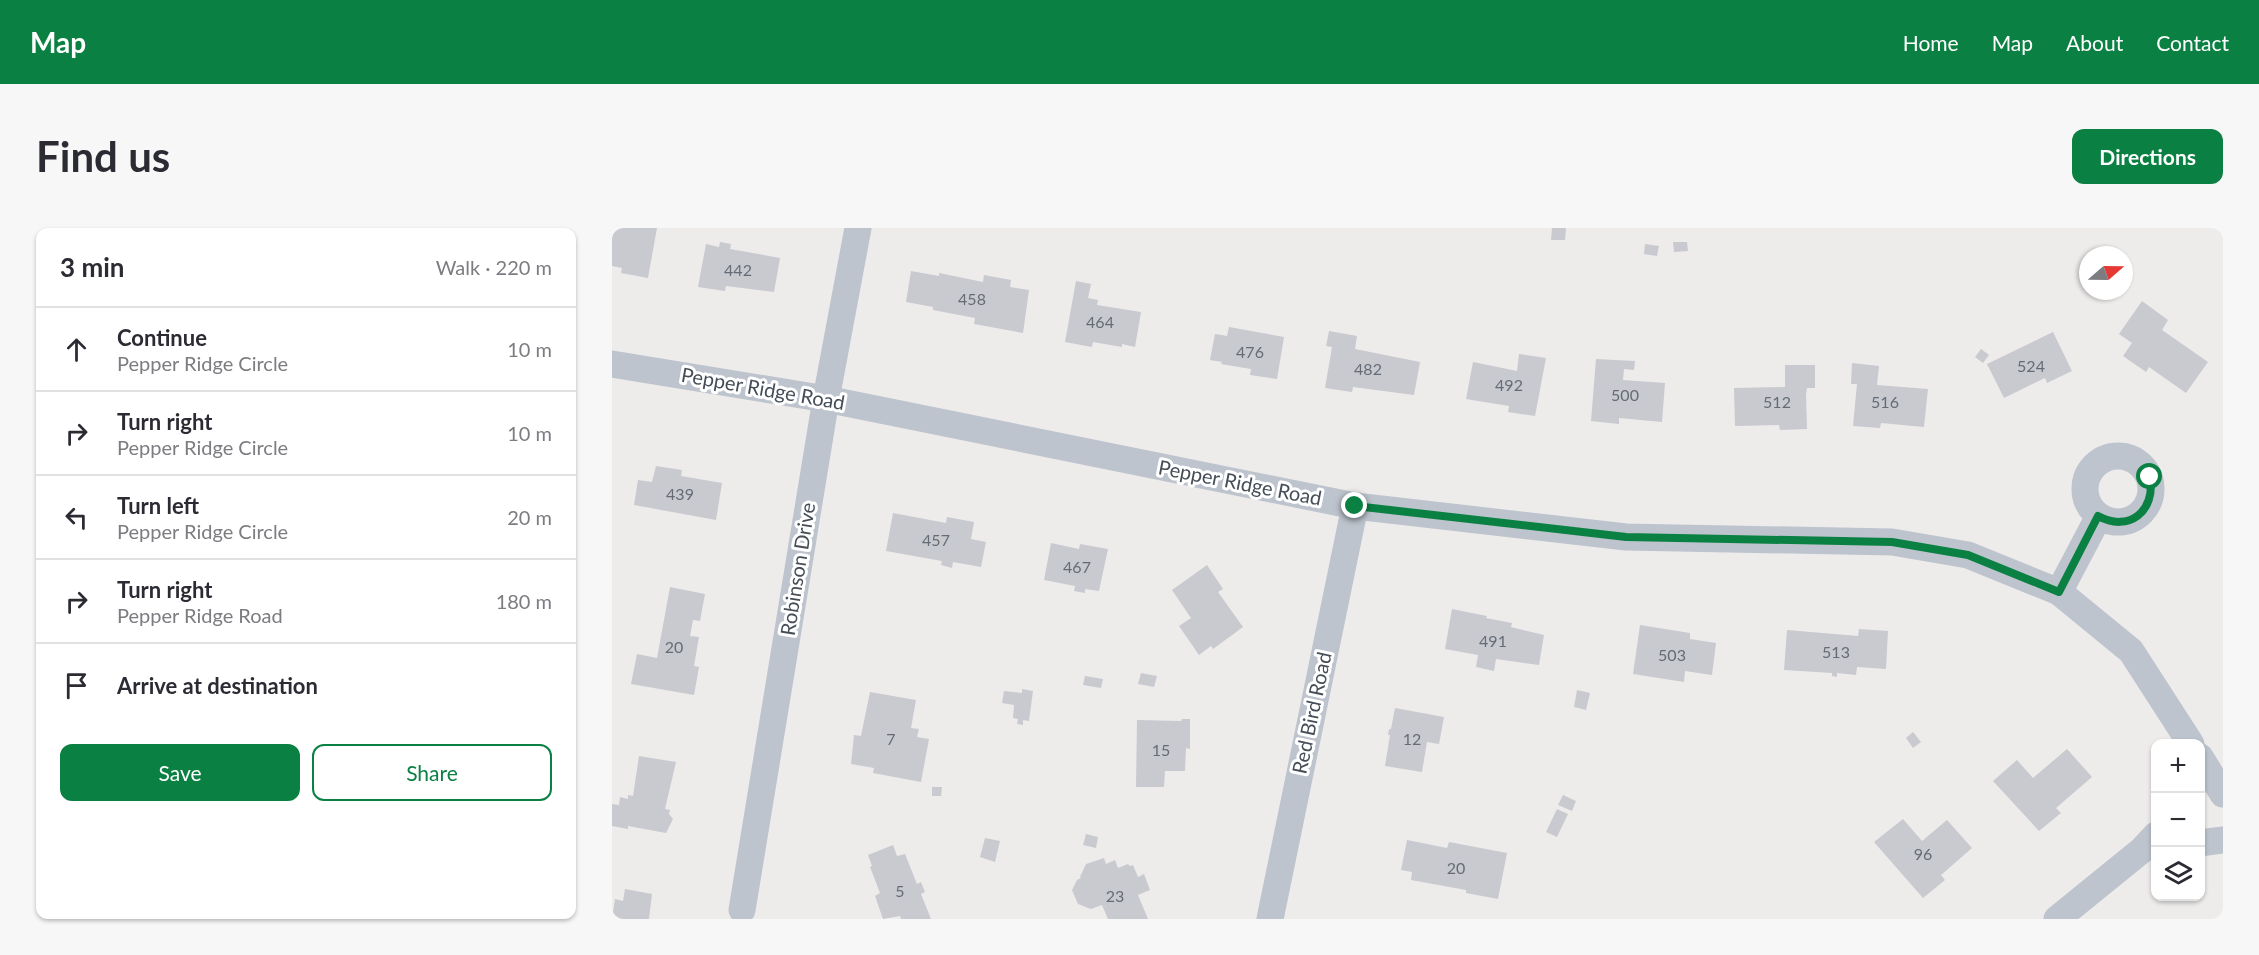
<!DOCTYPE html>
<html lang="en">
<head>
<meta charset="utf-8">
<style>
	:root { --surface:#fff; --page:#f7f7f7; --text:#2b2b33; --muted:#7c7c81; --line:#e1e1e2; --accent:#0b8043 }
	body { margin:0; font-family:Lato,sans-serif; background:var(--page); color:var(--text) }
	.controls { position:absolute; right:18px; bottom:18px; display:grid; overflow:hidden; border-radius:12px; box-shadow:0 2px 4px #0004 }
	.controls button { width:54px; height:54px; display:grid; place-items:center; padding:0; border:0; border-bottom:2px solid var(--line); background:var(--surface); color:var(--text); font:30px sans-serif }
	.compass { position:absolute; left:1467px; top:18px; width:54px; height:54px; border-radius:50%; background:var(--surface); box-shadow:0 2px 4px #0004; rotate:70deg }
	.stop { position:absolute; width:18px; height:18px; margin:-14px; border:4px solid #0b8043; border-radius:50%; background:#fff }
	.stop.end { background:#0b8043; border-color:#fff; box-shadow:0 2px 6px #0008 }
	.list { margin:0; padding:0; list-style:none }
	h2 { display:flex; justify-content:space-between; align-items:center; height:78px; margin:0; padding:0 24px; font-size:26px }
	h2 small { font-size:20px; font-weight:400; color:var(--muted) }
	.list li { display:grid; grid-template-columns:39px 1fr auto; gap:18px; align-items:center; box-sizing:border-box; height:84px; padding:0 24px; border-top:2px solid var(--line) }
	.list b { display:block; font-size:22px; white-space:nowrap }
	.list p { margin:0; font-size:20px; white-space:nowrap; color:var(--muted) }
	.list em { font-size:20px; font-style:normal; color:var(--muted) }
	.actions { display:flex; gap:12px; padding:18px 24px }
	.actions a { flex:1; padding:14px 0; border:2px solid var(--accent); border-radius:12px; text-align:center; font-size:21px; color:var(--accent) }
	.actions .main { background:var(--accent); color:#fff }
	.icon { flex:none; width:33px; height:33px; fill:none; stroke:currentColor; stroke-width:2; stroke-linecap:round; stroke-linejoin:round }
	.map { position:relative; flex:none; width:1611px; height:691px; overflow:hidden; border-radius:12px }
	header { display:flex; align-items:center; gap:36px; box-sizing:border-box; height:84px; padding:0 30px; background:var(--accent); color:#fff }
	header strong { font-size:28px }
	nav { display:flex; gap:33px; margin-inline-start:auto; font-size:21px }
	.intro { display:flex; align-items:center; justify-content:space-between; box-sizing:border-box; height:144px; padding:0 36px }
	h1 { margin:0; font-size:42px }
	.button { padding:15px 27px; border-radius:12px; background:var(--accent); color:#fff; font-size:21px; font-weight:700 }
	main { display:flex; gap:36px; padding:0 36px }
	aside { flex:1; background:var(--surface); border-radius:12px; box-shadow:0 2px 4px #0004 }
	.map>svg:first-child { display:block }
	.building { fill:#c8cad0 }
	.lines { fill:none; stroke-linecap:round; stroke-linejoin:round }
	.minor { stroke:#bdc4cd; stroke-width:27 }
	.route { stroke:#0b8043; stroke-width:8 }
	.labels { text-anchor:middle; stroke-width:6; stroke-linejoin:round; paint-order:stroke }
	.number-label { font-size:16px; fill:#666c75 }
	.street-label { font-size:20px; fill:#454d57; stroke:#fff }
</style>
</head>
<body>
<header>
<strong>Map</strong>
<nav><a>Home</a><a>Map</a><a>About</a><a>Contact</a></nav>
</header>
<div class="intro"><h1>Find us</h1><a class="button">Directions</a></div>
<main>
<aside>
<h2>3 min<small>Walk · 220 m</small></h2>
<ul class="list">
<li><svg class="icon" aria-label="ahead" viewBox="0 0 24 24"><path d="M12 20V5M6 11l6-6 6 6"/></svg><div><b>Continue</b><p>Pepper Ridge Circle</p></div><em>10 m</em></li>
<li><svg class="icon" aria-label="right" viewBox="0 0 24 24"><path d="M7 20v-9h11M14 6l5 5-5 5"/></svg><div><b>Turn right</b><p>Pepper Ridge Circle</p></div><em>10 m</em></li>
<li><svg class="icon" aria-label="left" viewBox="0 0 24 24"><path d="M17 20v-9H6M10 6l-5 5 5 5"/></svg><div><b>Turn left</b><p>Pepper Ridge Circle</p></div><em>20 m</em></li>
<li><svg class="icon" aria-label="right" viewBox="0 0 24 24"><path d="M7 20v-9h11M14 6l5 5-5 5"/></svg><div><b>Turn right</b><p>Pepper Ridge Road</p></div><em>180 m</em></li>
<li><svg class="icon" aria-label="arrive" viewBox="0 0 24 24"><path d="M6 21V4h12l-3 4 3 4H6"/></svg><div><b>Arrive at destination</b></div></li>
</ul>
<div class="actions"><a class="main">Save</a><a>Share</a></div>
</aside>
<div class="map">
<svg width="1611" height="691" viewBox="0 0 1611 691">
	<rect width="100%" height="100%" fill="#eeebeb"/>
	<!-- building -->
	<g class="building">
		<path d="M0,0H45L36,50L9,45L10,40L0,38Z"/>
		<path d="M940,0H954L953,12H939Z"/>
		<path d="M108,14L119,16L118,21L168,30L162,64L114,58L113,63L86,59L94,16L107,19Z"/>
		<path d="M1061,14H1075L1076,23L1062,24Z"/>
		<path d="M1033,16L1047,18L1045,28L1032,26Z"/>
		<path d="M299,43L327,48V45L371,54L372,47L399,52L398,59L417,62L411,105L362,96L363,90L321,82V79L294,74Z"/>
		<path d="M464,53L479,56L476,70L486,72L485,77L529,84L523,119L510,116V119L481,114L480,119L453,114Z"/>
		<path d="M1530,73L1556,92L1550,102L1596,134L1574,165L1537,139L1534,144L1511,128L1520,115L1507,106Z"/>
		<path d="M617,99L672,109L665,151L638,147L639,141L609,136L610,134L598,132L603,106L615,108Z"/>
		<path d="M717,103L745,108L743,121L808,134L802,167L741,159L740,164L713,160L720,119L714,118Z"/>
		<path d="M1441,104L1460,143L1435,155L1433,150L1392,170L1375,136Z"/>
		<path d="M1369,121L1377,127L1371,135L1363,129Z"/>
		<path d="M907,126L934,130L923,188L896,184L897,178L854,171L861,134L905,143Z"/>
		<path d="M984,131L1023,133L1022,142L1012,141L1011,152L1053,155L1050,194L1007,190V196L979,193Z"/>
		<path d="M1240,135L1267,138L1265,157L1316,161L1312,199L1269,195L1268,200L1241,198L1245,156H1239Z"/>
		<path d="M1173,137H1203V160H1195L1194,167L1195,201L1168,202L1167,197L1123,198L1122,160L1173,159Z"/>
		<path d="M44,238L70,242L69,248L110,255L104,292L22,277L26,252L40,254Z"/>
		<path d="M281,285L334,295L335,289L362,294L359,311L374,314L369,339L341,334L340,340L329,337L330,333L274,323Z"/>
		<path d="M439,315L467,321L468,316L496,321L487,363L473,361V365L462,363L463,358L432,352Z"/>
		<path d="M595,337L611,361L606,364L631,399L601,421L599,418L587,427L567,398L579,390L560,362Z"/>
		<path d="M58,359L93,366L88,393L81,392L78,408L87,409L82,438L87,439L82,467L19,456L25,426L45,430Z"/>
		<path d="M840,381L875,388L874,390L900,395L899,399L932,407L927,437L884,431L882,443L864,439L866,427L833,421Z"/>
		<path d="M1028,397L1078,405V411L1104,415L1100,447L1073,443L1072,454L1021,446Z"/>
		<path d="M1247,401L1276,403L1274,441L1245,439L1244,447L1225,445V449L1220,448V445L1172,442L1175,402L1246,408Z"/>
		<path d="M529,445L545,448L542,459L526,456Z"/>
		<path d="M473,448L491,451L489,460L471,457Z"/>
		<path d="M410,461L421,463L417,493L411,492V497L405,496L406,491L401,490L402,477L390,475L392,463L410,465Z"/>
		<path d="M965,462L978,465L974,482L962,479Z"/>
		<path d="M258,464L304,472L299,500L307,501L305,509L317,511L309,554L261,545L262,540L239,536L242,507L249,508Z"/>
		<path d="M783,480L832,489L827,516L815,514L810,544L773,538L778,507H776L777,501H779Z"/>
		<path d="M570,491H578V521L574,520L573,543H553L552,559H524L525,492L569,493Z"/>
		<path d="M1301,504L1309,514L1301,520L1294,510Z"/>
		<path d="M1455,521L1480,549L1444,580L1449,585L1427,603L1381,553L1405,532L1421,550Z"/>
		<path d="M27,528L64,534L53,581L58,582L57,586L61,591L54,605L16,598V601L0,598V576L7,577L8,569L16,571V567L21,568Z"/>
		<path d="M320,559H330L329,568H320Z"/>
		<path d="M951,567L964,573L960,583L946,577Z"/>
		<path d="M945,581L956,586L945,609L934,604Z"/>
		<path d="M1291,591L1310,613L1335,592L1360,620L1329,647L1333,652L1311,670L1262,614Z"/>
		<path d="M474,606L486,609L484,620L471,617Z"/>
		<path d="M373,610L388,613L383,634L368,629Z"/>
		<path d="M795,612L835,620L837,614L895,625L886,671L854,665V662L799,652L800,644L789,642Z"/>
		<path d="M281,617L285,628L293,626L305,656L309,654L313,664L309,666L319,691H289L288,688L271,691L263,668L268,665L258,639L260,638L256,627Z"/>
		<path d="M492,630L494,636L503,632L506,640L516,636L518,638L521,637L526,649L532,646L538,662L526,667L536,691H496L490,677L479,681L466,676L460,662L465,652L469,650L468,649L474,636Z"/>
		<path d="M13,661L40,666L37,691H0L3,671L11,673Z"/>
	</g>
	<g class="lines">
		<!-- minor -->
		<g class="minor">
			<path d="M0,136L214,171L743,278L1014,309L1280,314L1356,327L1447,364L1519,423L1579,516"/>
			<circle cx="1506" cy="261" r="33"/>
			<path d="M1447,364L1487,288"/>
			<path d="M1588,529L1611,566"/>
			<path d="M1588,615L1611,612"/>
			<path d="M130,682L214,171L246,0"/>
			<path d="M658,691L743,278"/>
			<path d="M1445,691L1530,622L1544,607"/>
		</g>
	</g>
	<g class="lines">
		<!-- route -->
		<path class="route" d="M743,278L1014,309L1280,314L1356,327L1447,364L1486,288C1517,305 1544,283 1538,249"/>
	</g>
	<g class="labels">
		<!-- number labels -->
		<g class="number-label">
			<text x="126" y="48">442</text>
			<text x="360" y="77">458</text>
			<text x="488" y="100">464</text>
			<text x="638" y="130">476</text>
			<text x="1419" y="144">524</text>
			<text x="756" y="147">482</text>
			<text x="897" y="163">492</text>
			<text x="1013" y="173">500</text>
			<text x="1165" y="180">512</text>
			<text x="1273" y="180">516</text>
			<text x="68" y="272">439</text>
			<text x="324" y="318">457</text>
			<text x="465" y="345">467</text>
			<text x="881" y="419">491</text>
			<text x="62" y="425">20</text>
			<text x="1224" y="430">513</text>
			<text x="1060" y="433">503</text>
			<text x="279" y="517">7</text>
			<text x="800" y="517">12</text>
			<text x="549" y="528">15</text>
			<text x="1311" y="632">96</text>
			<text x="844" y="646">20</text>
			<text x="288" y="669">5</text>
			<text x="503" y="674">23</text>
		</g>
		<!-- street labels -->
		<g class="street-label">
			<text transform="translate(151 161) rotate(10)" y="7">Pepper Ridge Road</text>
			<text transform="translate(628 255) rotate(11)" y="7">Pepper Ridge Road</text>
			<text transform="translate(186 341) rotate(-81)" y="7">Robinson Drive</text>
			<text transform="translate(700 485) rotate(-78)" y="7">Red Bird Road</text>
		</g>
	</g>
</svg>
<div class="controls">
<button>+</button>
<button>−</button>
<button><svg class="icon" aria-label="layers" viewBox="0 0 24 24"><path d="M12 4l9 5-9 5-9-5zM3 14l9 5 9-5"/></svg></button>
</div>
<svg class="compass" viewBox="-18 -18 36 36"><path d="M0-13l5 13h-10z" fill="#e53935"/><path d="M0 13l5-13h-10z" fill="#7c7c81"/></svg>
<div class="stop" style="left:1538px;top:249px"></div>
<div class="stop end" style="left:743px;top:278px"></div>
</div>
</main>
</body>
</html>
